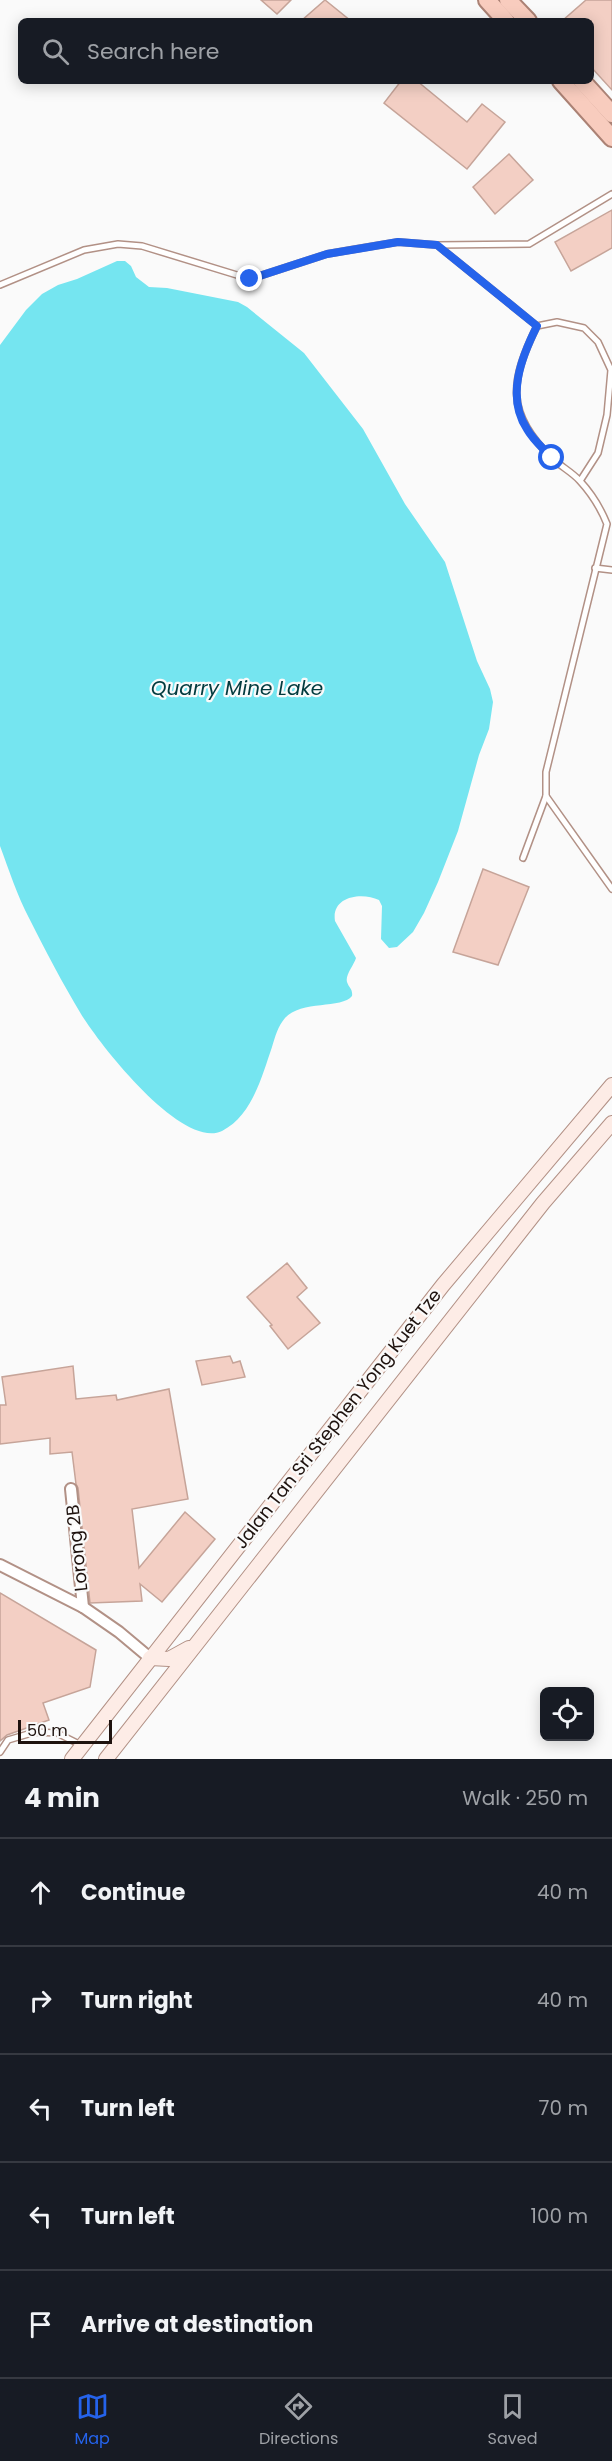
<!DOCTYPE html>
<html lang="en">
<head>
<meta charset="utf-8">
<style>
	:root { --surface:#171b24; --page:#20242c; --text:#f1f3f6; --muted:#9ea1a6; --line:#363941; --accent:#2563eb }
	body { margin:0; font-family:Poppins,sans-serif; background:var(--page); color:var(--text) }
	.controls { position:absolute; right:18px; bottom:18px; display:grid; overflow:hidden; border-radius:9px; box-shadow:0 3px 15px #0003 }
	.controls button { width:54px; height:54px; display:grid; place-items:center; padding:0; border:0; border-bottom:2px solid var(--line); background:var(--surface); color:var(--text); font:30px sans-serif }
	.scale { position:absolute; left:18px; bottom:15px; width:94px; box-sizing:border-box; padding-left:6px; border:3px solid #1e120e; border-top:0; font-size:16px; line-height:21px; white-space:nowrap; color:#1e120e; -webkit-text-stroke:4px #fafafa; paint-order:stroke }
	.stop { position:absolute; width:18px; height:18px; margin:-14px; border:4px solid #2563eb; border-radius:50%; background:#fff }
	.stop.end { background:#2563eb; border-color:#fff; box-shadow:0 2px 6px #0008 }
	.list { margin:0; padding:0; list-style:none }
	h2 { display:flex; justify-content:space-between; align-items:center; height:78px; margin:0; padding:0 24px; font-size:26px }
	h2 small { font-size:20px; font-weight:400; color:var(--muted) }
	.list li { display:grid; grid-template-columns:39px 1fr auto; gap:18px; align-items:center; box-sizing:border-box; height:108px; padding:0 24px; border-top:2px solid var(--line) }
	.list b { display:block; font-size:22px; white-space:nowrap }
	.list em { font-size:20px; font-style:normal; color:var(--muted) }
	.icon { flex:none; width:33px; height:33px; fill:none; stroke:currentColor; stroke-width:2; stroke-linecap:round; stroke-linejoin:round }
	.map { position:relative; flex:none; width:612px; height:1759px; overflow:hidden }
	.search { position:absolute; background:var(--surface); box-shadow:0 3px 15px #0003; left:18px; right:18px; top:18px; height:66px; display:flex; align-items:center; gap:15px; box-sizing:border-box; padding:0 21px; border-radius:9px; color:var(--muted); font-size:22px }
	.sheet { height:618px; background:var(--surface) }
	nav { display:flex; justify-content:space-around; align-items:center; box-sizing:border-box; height:84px; border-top:2px solid var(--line); background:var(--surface); font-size:16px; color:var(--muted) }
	nav a { display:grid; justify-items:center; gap:3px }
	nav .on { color:var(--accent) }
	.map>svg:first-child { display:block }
	.water { fill:#75e5f0 }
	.building { fill:#f3cfc4; stroke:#c6a499; stroke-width:1.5 }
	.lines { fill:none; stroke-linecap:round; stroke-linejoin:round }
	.service-casing { stroke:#b29186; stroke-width:8 }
	.minor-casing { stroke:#b29186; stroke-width:14 }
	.secondary-casing { stroke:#b29186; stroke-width:16 }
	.trunk-casing { stroke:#ab8275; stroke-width:20 }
	.service { stroke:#fff; stroke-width:5 }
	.minor { stroke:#fff; stroke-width:10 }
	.secondary { stroke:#fdece6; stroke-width:14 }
	.trunk { stroke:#f8ccbe; stroke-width:16 }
	.route { stroke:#2563eb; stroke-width:8 }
	.labels { text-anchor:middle; stroke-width:4.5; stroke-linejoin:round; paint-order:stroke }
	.street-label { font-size:18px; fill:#1e120e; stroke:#fafafa }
	.water-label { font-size:20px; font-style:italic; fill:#023b3f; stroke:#fafafa }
</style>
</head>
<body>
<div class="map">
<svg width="612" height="1759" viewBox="0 0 612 1759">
	<rect width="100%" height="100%" fill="#fafafa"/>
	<!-- water -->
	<path class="water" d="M117,261H125L131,266L136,277L149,287L167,288L238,302L247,307L304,353L363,429L405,504L445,562L477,661L490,689L493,702L489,729L479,755L458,831L438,882L424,913L413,932L397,947L389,948L381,939L382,906L379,900C362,892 331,896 335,921L356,958C354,965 345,975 347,982C349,988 353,989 352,996C342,1009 301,1000 285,1018C278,1026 275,1037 272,1047C262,1076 252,1116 222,1131C182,1150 100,1045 81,1014C63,984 45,950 29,918C17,895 9,870 0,846V345L26,310L42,294L58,285L77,279Z"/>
	<!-- building -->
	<g class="building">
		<path d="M261,0H291L277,14Z"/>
		<path d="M325,0L351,21H301Z"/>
		<path d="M586,0H612V90L591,67V21H562Z"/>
		<path d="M401,81H417L467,122L482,104L505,122L467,169L384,103Z"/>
		<path d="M509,154L533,180L495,214L473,187Z"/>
		<path d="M612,210V248L571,271L555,242Z"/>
		<path d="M483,869L529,887L498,965L453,952Z"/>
		<path d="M287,1263L307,1288L297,1297L320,1323L288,1349L270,1326L272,1325L247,1297Z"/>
		<path d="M230,1356L233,1363L240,1361L245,1377L202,1385L196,1361Z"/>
		<path d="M73,1366L76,1399L116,1395L117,1400L169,1389L188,1499L132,1509L139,1568L185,1512L215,1539L162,1602L140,1584L142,1601L90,1603L78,1488L76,1484L72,1452L50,1454V1438L0,1444V1405H6L2,1377Z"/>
		<path d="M0,1593L96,1650L90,1687L43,1703L49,1720L7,1735L0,1741Z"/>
	</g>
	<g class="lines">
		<defs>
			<g id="service">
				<path d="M0,285L84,250L118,244L142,246L250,279L327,254L356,249L398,242L437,245"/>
				<path d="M537,326L437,245L529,244L612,194"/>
				<path d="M580,481L598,453L607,415L611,370L598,342L584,328L557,322L537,326C510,381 505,413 552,458C560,466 572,472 580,481C591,493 601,509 607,524L546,772V796L612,889"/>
				<path d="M595,568L612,570"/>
				<path d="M523,858L546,796"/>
				<path d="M0,1752L8,1740L35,1732L57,1733L81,1745"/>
			</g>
			<g id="minor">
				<path d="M71,1489L83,1607"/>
				<path d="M0,1565L83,1607L119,1632L150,1658"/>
			</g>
			<g id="secondary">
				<path d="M150,1658L169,1659L189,1648"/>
				<path d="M72,1759L443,1285L612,1085"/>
				<path d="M106,1759L543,1203L612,1123"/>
			</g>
			<g id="trunk">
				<path d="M487,0L506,21"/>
				<path d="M508,0L528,21"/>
				<path d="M561,81L612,138"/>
				<path d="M582,81L612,114"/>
			</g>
		</defs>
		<!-- service casing -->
		<use href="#service" class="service-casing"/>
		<!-- minor casing -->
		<use href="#minor" class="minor-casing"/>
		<!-- secondary casing -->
		<use href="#secondary" class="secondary-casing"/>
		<!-- trunk casing -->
		<use href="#trunk" class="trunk-casing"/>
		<!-- service -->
		<use href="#service" class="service"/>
		<!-- minor -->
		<use href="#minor" class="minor"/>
		<!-- secondary -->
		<use href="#secondary" class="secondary"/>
		<!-- trunk -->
		<use href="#trunk" class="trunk"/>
	</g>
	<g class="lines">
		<!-- route -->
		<path class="route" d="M250,279L327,254L357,249L398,242L437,245L537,326C521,358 506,397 527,429C533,440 544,449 552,458"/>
	</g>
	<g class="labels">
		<!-- street labels -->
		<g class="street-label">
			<text transform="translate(338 1419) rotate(-52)" y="6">Jalan Tan Sri Stephen Yong Kuet Tze</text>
			<text transform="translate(77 1548) rotate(-96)" y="6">Lorong 2B</text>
		</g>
		<!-- water labels -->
		<g class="water-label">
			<text x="237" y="695">Quarry Mine Lake</text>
		</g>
	</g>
</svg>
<div class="controls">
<button><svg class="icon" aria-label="locate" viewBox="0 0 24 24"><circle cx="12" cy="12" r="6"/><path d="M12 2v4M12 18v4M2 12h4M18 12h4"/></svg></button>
</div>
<div class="scale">50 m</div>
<div class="stop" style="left:552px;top:458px"></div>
<div class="stop end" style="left:250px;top:279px"></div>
<div class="search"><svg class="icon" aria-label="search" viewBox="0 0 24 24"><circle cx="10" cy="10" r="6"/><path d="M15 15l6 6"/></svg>Search here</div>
</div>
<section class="sheet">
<h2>4 min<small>Walk · 250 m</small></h2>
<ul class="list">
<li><svg class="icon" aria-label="ahead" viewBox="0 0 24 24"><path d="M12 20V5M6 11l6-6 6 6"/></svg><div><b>Continue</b></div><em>40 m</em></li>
<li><svg class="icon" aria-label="right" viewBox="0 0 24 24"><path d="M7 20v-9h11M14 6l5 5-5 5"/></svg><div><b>Turn right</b></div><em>40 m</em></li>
<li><svg class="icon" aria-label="left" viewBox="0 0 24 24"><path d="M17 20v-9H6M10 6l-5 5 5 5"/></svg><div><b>Turn left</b></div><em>70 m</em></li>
<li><svg class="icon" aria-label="left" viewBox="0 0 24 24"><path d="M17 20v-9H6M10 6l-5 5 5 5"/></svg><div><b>Turn left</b></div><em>100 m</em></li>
<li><svg class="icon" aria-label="arrive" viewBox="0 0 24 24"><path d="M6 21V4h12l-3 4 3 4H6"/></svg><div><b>Arrive at destination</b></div></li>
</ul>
</section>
<nav>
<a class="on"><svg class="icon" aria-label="map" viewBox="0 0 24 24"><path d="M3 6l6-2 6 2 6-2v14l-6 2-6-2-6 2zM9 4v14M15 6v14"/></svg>Map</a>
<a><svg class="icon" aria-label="directions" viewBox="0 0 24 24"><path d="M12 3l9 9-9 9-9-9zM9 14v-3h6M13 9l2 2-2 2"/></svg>Directions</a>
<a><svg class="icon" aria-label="saved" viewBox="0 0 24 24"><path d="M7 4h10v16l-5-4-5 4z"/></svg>Saved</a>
</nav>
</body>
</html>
